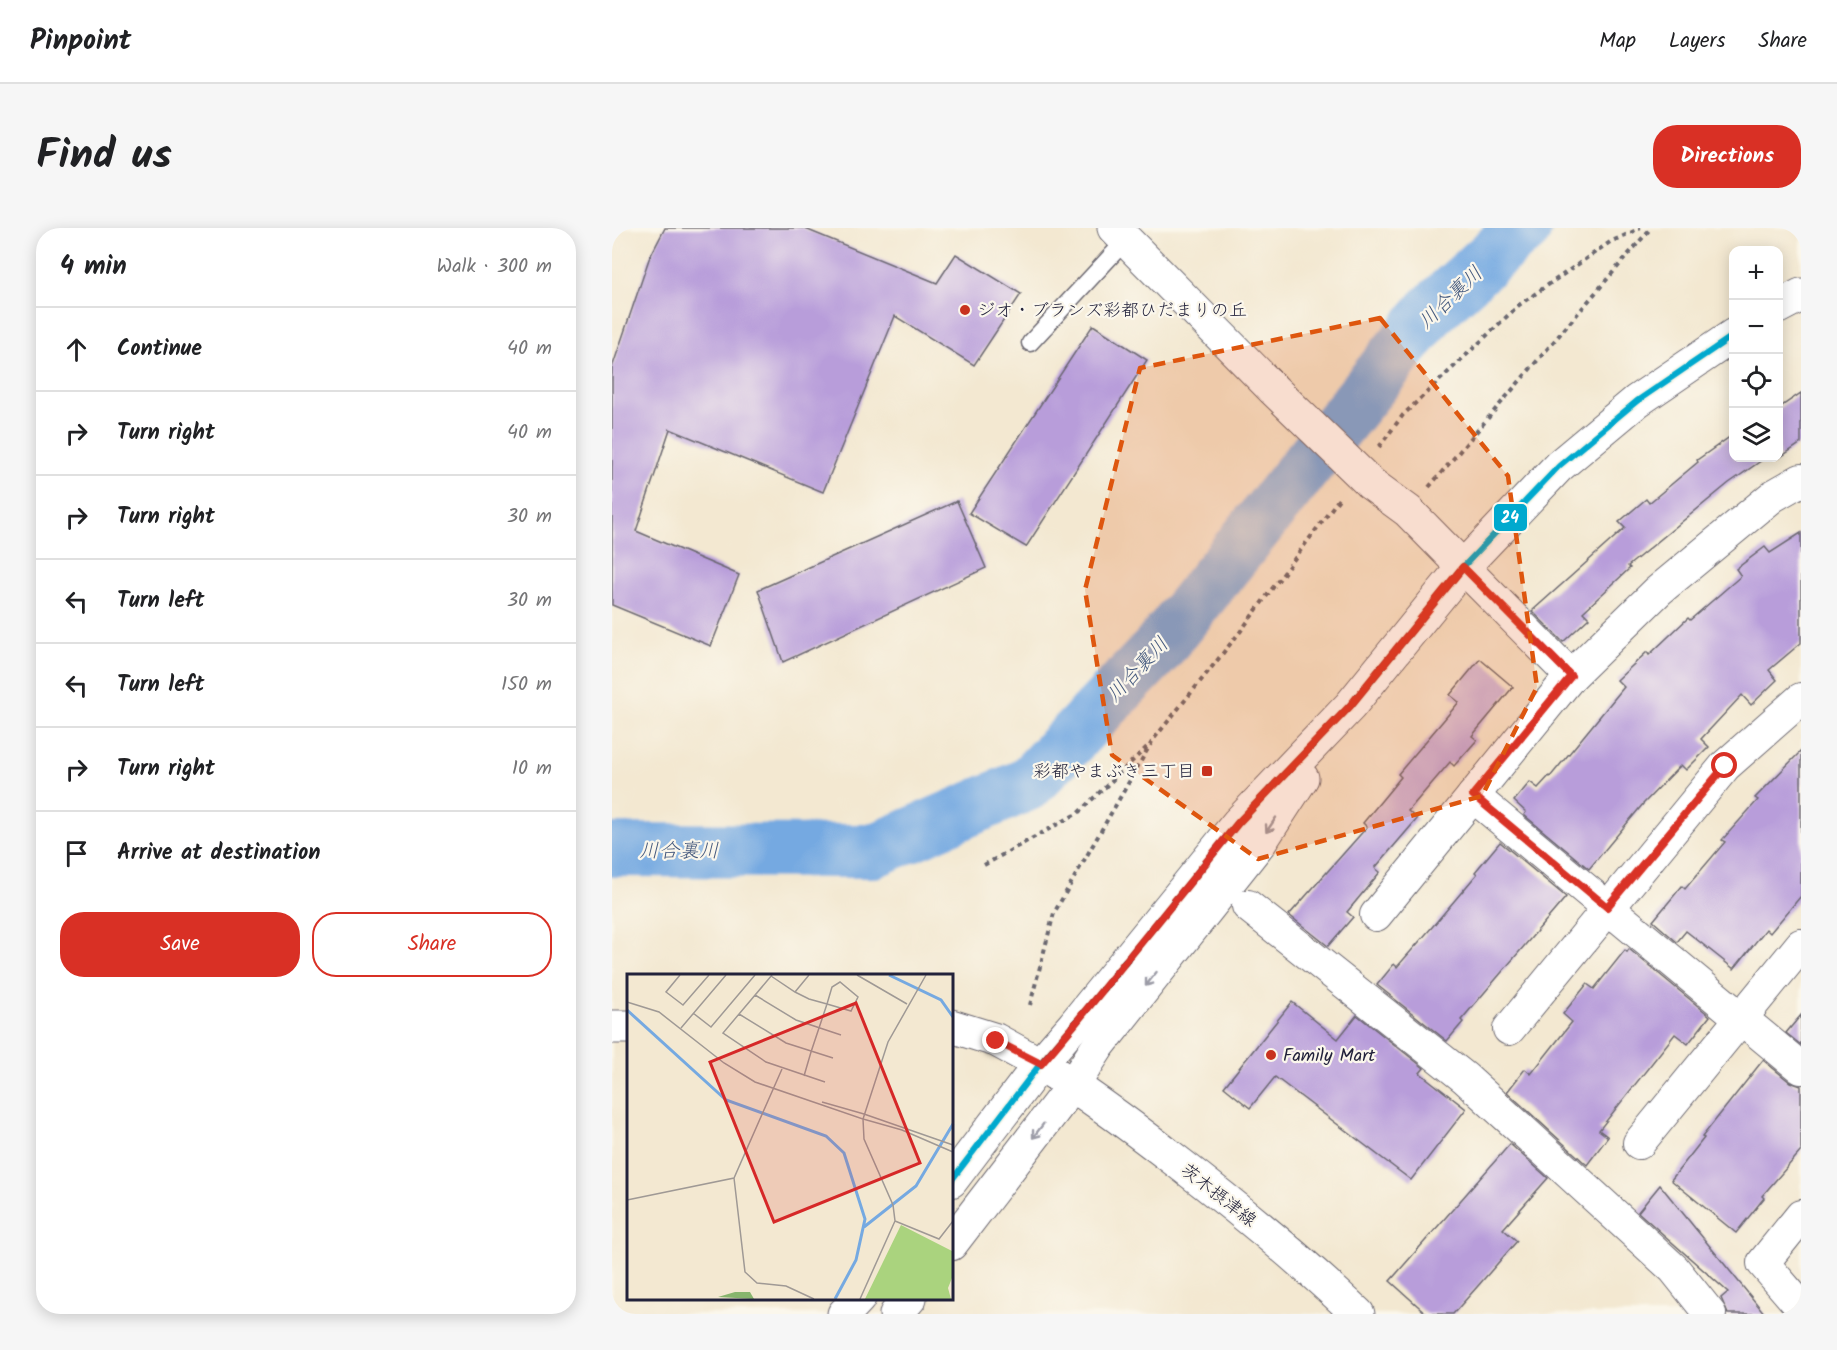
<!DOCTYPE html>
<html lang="en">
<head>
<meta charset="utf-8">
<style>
	:root { --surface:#fff; --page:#f6f6f6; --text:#202124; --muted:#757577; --line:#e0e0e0; --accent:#d93025 }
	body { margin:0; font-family:Kalam,"Klee One",sans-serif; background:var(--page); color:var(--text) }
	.controls { position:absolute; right:18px; top:18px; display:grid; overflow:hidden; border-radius:12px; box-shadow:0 3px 15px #0003 }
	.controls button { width:54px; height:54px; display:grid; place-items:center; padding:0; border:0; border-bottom:2px solid var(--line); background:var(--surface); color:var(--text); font:30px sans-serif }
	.stop { position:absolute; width:18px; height:18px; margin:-14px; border:4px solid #d93025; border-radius:50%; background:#fff }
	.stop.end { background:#d93025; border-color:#fff; box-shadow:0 2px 6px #0008 }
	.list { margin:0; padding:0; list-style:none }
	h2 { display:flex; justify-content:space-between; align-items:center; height:78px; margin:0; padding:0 24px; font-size:26px }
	h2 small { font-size:20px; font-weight:400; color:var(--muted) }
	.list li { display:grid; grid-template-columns:39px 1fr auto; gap:18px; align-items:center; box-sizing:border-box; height:84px; padding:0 24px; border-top:2px solid var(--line) }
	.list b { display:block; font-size:22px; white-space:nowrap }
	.list em { font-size:20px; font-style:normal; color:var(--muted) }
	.actions { display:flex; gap:12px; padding:18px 24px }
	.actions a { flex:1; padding:14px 0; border:2px solid var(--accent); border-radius:24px; text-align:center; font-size:21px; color:var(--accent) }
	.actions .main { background:var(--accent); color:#fff }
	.icon { flex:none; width:33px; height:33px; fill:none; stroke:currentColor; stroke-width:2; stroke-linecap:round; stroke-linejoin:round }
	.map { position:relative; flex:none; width:1189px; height:1086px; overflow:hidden; border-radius:24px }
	header { display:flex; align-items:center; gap:36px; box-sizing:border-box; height:84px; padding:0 30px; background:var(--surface); border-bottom:2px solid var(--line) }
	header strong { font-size:28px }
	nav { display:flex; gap:33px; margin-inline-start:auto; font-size:21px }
	.intro { display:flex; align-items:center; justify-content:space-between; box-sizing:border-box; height:144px; padding:0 36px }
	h1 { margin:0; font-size:42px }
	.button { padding:15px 27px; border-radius:24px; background:var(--accent); color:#fff; font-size:21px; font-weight:700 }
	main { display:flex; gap:36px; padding:0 36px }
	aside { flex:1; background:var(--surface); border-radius:24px; box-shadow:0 3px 15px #0003 }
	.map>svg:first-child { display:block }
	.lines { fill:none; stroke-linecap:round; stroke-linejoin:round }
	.river { stroke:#75a9e1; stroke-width:54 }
	.building { fill:#b89dda }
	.lane-casing { stroke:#6b6770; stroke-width:19 }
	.street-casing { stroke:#6b6770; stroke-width:34 }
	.secondary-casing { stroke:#6b6770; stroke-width:35 }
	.primary-casing { stroke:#6b6770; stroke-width:35 }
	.path { stroke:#6b6770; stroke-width:4; stroke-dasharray:4.5 4.5; stroke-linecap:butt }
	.lane { stroke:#fff; stroke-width:16 }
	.street { stroke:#fff; stroke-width:32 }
	.secondary { stroke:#fff; stroke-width:33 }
	.primary { stroke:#fff; stroke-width:33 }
	.secondary-bridge-casing { stroke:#6b6770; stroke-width:35; stroke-linecap:butt }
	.secondary-bridge { stroke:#fff; stroke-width:33 }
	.bus-1-casing { stroke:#fbf7ec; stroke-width:10 }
	.bus-1 { stroke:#00a9ce; stroke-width:6 }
	.oneway { stroke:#9c9ca7 }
	.route { stroke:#d93025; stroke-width:8 }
	.marked { fill:#de560e; fill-opacity:0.2; stroke:#de560e; stroke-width:4.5; stroke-dasharray:12 8; stroke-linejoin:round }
	.poi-dot { fill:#c8321e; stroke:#fbf7ec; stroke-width:2 }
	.labels { text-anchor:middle; stroke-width:4.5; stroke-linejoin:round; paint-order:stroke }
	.poi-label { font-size:18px; fill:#22223b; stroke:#fbf7ec; text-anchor:start }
	.street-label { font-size:18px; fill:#22223b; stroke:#fbf7ec }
	.water-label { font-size:20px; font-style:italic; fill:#43587d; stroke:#fbf7ec }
	.inset-river { fill:none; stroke:#75a9e1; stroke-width:3 }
	.inset-road { fill:none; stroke:#9f9995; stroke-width:1.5 }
	.view { fill:#d62828; fill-opacity:0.15; stroke:#d62828; stroke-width:3 }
	.inset-edge { fill:none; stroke:#22223b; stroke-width:3 }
	.line-badge { stroke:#fbf7ec; stroke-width:2 }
	.badge-label { font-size:16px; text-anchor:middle; font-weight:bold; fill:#fff }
</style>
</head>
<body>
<header>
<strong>Pinpoint</strong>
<nav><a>Map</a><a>Layers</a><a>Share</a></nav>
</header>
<div class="intro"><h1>Find us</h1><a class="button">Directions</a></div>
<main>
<aside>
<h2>4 min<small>Walk · 300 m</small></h2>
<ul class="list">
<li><svg class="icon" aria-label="ahead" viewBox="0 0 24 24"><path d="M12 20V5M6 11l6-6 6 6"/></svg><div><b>Continue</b></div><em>40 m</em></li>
<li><svg class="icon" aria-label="right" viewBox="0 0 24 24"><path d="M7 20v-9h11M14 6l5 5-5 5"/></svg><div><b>Turn right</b></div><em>40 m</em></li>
<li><svg class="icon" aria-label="right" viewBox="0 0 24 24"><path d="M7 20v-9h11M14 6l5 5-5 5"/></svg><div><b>Turn right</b></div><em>30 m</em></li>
<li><svg class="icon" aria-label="left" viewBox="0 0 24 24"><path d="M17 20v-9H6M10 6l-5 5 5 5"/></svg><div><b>Turn left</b></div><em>30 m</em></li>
<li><svg class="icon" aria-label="left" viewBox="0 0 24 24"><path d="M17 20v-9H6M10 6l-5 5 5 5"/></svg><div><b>Turn left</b></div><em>150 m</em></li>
<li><svg class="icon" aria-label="right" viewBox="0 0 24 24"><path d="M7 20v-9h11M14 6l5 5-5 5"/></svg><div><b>Turn right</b></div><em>10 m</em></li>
<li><svg class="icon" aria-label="arrive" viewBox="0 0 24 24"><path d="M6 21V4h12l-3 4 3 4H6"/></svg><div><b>Arrive at destination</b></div></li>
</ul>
<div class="actions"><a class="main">Save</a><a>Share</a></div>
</aside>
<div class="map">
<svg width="1189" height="1086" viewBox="0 0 1189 1086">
	<rect width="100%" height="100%" fill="#fbf7ec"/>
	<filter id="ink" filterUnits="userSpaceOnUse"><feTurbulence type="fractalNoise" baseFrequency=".0167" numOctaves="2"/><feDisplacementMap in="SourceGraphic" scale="12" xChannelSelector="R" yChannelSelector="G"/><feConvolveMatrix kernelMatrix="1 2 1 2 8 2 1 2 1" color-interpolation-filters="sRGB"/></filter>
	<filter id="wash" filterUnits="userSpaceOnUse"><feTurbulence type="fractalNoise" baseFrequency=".008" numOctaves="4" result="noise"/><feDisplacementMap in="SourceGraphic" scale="24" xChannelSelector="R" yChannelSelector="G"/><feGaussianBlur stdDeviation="1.35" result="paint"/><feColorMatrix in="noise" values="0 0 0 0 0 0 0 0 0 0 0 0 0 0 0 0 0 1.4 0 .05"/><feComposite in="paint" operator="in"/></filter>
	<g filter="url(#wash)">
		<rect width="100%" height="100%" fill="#f3e8d1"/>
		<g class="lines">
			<!-- river -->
			<path class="river" d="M0,622L261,623L416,556L544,423L819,83L905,5L913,0"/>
		</g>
		<g id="blocks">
			<!-- building -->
			<g class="building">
				<path d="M53,0H191L325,55L344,26L409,66L362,137L283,88L211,264L58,201L24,303L127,347L99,418L0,377V140L37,31Z"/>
				<path d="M481,97L535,132L414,319L357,285Z"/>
				<path d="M1189,165V215L1167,230V180Z"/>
				<path d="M1122,206V230H1153L1117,255L1016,338L1018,340L971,384L977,390L951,414L920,383L1013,300L1007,294L1034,271L1037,275L1086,234L1085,232Z"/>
				<path d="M345,273L374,340L171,434L146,362Z"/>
				<path d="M1189,305V415L1157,442L1165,452L1139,477L1130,467L1089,511L1097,519L1074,542L1069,537L1031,576L977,641L912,587L914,584L902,573L918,554L926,560L937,548L938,549L1012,459L1005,452L1035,424L1037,427L1076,390L1078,392L1129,348L1124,341L1153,319L1158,325Z"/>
				<path d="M868,431L901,459L860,508L865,512L842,538L838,534L796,583L805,591L763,640L768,644L735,684L741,689L716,718L677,687L755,599L751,595L789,549L786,546L847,474L838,467Z"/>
				<path d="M1189,523V668L1158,705L1154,701L1122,741L1074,703L1065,714L1041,693L1070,658L1073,661L1113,614L1110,612L1146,572L1143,570Z"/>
				<path d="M888,614L954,669L849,792L851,794L835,813L765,757L782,736L785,739L821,698L865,646L863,644Z"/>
				<path d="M1017,721L1098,788L1076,816L1063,806L987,902L996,909L975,937L895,864L913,841L919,846L960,794L951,786L975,756L982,761L1013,722L1015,724Z"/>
				<path d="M680,774L726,811L745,787L812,840L808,845L854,881L799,952L663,849L638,880L612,859Z"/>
				<path d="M1189,787V817L1174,805Z"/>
				<path d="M1151,832L1178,854L1189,858V923L1150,968L1152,970L1124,1005L1059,952L1092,910L1090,909Z"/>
				<path d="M898,916L936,950L891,1001L905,1013L865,1059L841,1086H815L778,1053Z"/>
				<path d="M1048,957L1100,1021L1153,1086H1116L1109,1070L1116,1064L1026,984Z"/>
			</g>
		</g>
	</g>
	<g filter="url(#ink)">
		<use href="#blocks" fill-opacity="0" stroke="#6b6770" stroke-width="1.5"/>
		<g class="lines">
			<defs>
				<path id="lane" d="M418,115L514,12"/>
				<g id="street">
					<path d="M851,339L959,448"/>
					<path d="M861,568L1189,840"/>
					<path d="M636,678L853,850L1062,1041L1098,1086"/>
					<path d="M764,687L959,448L1046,363L1161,268L1189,252"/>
					<path d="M897,801L1113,538L1189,471"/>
					<path d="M1027,915L1189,717"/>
					<path d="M1189,988L1151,1035L1189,1079"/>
				</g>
				<g id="secondary">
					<path d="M502,0L661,161"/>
					<path d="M1166,79L1189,67"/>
					<path d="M758,255L796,283L851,339"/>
					<path d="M339,798L384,812L428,836L462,797L626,595L738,478L851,339L947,238L1025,173L1122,107"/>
					<path d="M0,799H16"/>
					<path d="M461,857L487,817L649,613L690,550"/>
				</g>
				<g id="primary">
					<path d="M339,953L428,836C475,865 519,898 563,932C627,981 687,1030 746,1086"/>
					<path d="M339,1016L461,857"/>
					<path d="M232,1086L247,1070"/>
					<path d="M284,1086L298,1070"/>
				</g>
			</defs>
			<!-- lane casing -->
			<use href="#lane" class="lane-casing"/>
			<!-- street casing -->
			<use href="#street" class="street-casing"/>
			<!-- secondary casing -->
			<use href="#secondary" class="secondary-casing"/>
			<!-- primary casing -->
			<use href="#primary" class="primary-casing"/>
			<!-- path -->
			<g class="path">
				<path d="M767,219L791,187L907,77L998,14L1029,0"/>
				<path d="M817,259L1039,0"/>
				<path d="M372,637L466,585L537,517"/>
				<path d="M418,777L442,685L541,512L628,404L729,268"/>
			</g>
			<!-- lane -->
			<use href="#lane" class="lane"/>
			<!-- street -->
			<use href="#street" class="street"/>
			<!-- secondary -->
			<use href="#secondary" class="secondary"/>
			<!-- primary -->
			<use href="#primary" class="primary"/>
			<defs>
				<path id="secondary-bridge" d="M661,161L758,255"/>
			</defs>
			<!-- secondary-bridge casing -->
			<use href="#secondary-bridge" class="secondary-bridge-casing"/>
			<!-- secondary-bridge -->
			<use href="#secondary-bridge" class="secondary-bridge"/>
			<defs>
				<path id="bus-1" d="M339,953L428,836L462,797L626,595L738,478L851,339L947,238L1025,173L1122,107"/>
			</defs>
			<!-- bus-1 casing -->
			<use href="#bus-1" class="bus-1-casing"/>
			<!-- bus-1 -->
			<use href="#bus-1" class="bus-1"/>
		</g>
		<!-- one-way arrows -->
		<defs><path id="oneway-shaft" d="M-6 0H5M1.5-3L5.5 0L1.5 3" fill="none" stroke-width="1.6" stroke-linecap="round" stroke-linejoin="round" transform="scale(1.5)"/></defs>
		<g class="oneway">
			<use href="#oneway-shaft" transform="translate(659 597) rotate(124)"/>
			<use href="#oneway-shaft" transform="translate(539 751) rotate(128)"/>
			<use href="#oneway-shaft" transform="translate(426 903) rotate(127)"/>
		</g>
	</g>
	<g class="lines" filter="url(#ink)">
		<!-- route -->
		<path class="route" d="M384,813L429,836L462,797L626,595L738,478L851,339L959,448L861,567L995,679L1113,538"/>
	</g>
	<!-- marked area -->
	<path class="marked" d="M768,90L896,248L925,459L870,568L646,631L500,527L473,362L528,140Z"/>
	<!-- markers -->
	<g class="poi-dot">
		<circle cx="353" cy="82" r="6"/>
		<rect x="589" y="537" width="12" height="12" rx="3"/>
		<circle cx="659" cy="827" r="6"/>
	</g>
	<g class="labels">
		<!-- poi labels -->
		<g class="poi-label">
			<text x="365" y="88">ジオ・ブランズ彩都ひだまりの丘</text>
			<text x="583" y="549" text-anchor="end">彩都やまぶき三丁目</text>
			<text x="671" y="833">Family Mart</text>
		</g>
		<!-- street labels -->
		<g class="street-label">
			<text transform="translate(607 967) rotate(38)" y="6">茨木摂津線</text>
		</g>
		<!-- water labels -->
		<g class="water-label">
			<text transform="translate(838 69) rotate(-44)" y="7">川合裏川</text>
			<text transform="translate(525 441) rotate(-47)" y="7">川合裏川</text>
			<text x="67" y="629">川合裏川</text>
		</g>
	</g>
	<!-- overview -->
	<g transform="translate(15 746)">
		<rect width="326" height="326" fill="#f3e8d1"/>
		<path d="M274,251L325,277V304L321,314L324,325H238Z" fill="#aad37e"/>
		<path d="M108,318H123L127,325L91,323Z" fill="#87b56d"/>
		<path class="inset-river" d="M262,1L314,26L326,43M0,36L99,126L199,162L217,179L238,245L229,286L208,325M237,253L289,212L326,150"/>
		<path class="inset-road" d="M53,1L39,18L56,31L82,1M145,1L96,59L139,88L198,108M230,1L280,30M299,1L261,68L236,145L275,156L326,178M144,2L168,18L182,25L200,30L224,37L231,23L213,8L205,13L200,30L184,78L177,102M168,18L182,1M128,21L169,46L214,61M0,28L32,38L97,89L128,108L236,145L237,165L266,231L268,247L233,325M66,39L84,53L128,1M112,40L159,69L206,84M54,54L99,1M195,128L237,140M0,138V195M237,140L326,171M107,204L118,298L130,309L159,312L187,325M0,226L107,204L155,95M268,247L312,265L326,247"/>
		<path class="view" d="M229,29L293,189L147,248L83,88Z"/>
		<rect width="326" height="326" class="inset-edge"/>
	</g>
	<rect class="line-badge" x="881" y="275" width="35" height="29" rx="6" fill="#00a9ce"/>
	<g class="badge-label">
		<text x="898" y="295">24</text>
	</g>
</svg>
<div class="controls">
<button>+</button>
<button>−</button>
<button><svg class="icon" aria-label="locate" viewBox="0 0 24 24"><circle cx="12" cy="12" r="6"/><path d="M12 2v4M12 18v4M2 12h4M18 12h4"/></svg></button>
<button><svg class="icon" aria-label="layers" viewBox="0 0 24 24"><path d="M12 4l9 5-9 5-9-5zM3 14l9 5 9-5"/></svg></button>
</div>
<div class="stop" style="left:1113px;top:538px"></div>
<div class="stop end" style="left:384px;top:813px"></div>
</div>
</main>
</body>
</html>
